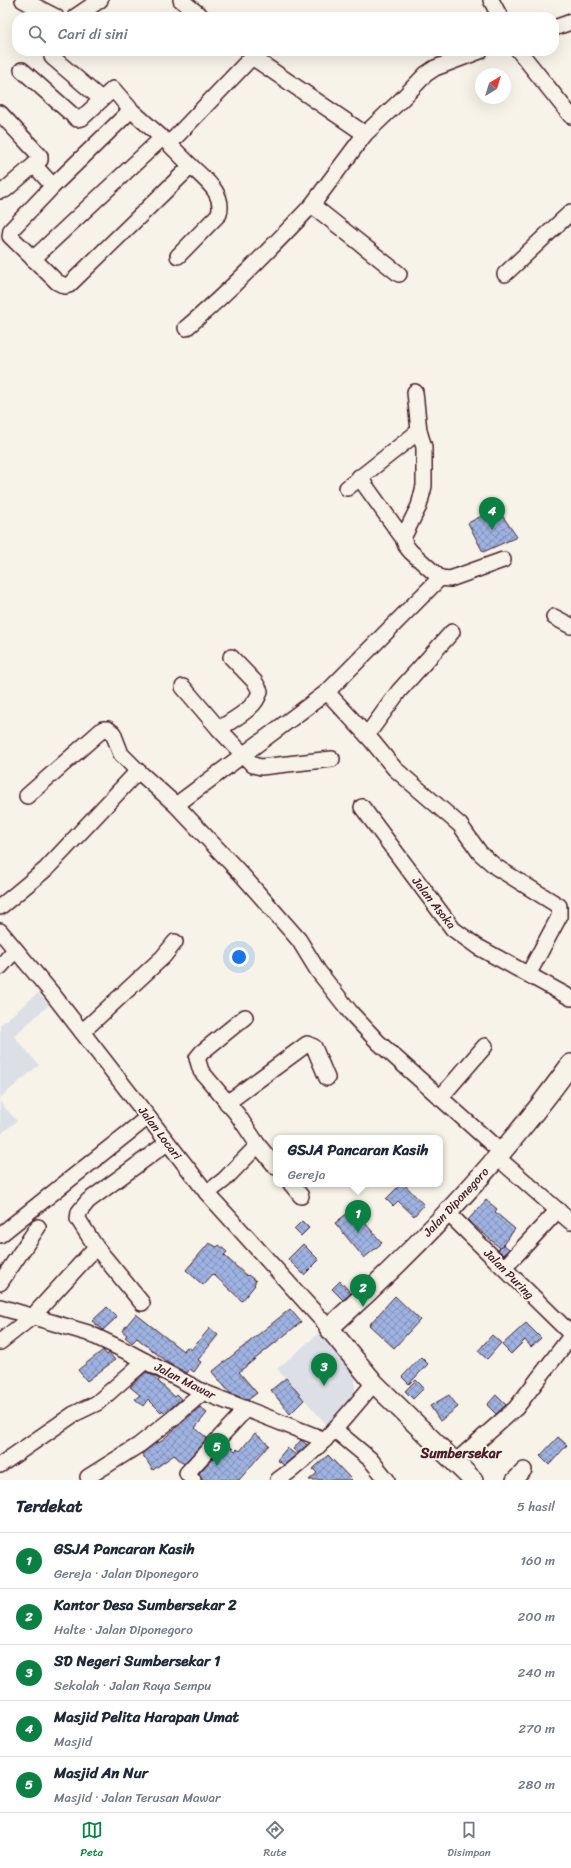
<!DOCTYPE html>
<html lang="id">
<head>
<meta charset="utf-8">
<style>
	:root { --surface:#fff; --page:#f2f2f3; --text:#1f2937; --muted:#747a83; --line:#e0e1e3; --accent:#0b8043 }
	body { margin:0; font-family:Sriracha,sans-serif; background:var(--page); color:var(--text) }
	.compass { position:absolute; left:475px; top:68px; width:36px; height:36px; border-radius:50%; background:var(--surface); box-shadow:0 4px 16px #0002; rotate:38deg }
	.you { position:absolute; left:239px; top:957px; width:14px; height:14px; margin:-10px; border:3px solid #fff; border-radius:50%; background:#1a73e8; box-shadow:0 0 0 6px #1a73e833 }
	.badge { display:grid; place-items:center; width:26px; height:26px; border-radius:50%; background:var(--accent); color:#fff; font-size:13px; font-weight:700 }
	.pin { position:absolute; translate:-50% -33px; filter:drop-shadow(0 1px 2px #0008) }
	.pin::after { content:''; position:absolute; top:21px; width:14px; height:12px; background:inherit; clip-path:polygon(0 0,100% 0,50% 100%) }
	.popup { position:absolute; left:273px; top:1135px; width:170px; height:52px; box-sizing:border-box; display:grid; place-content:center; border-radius:8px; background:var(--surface); filter:drop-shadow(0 1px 3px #0005); font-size:13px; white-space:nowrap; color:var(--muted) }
	.popup b { font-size:15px; color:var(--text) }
	.popup::after { content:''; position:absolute; left:50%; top:100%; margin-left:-8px; border:8px solid transparent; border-top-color:var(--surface) }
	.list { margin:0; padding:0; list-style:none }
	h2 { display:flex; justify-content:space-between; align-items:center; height:52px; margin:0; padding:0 16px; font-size:17px }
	h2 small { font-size:13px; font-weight:400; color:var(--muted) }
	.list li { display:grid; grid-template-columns:26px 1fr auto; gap:12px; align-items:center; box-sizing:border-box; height:56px; padding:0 16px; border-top:1px solid var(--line) }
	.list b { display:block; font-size:15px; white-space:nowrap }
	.list p { margin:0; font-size:13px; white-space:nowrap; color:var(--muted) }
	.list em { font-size:13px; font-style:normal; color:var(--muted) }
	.icon { flex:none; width:22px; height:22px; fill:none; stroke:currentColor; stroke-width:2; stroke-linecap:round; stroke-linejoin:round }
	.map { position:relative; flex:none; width:571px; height:1480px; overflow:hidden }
	.search { position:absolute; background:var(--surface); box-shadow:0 4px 16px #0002; left:12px; right:12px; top:12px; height:44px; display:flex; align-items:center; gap:10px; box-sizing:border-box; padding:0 14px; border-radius:16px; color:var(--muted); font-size:15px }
	.sheet { height:332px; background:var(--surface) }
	nav { display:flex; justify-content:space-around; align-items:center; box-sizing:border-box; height:56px; border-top:1px solid var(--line); background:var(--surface); font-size:11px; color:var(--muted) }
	nav a { display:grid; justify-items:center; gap:2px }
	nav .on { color:var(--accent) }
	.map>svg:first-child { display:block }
	.built { fill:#dce0e6 }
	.building { fill:url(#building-cross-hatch); stroke:#4a1f2b }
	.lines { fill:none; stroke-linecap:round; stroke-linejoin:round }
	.minor-casing { stroke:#4a1f2b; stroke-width:18 }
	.major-casing { stroke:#4a1f2b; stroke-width:22 }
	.minor { stroke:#f7f3e8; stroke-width:15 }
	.major { stroke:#f7f3e8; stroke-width:19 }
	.labels { text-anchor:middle; stroke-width:4; stroke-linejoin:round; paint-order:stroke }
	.street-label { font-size:12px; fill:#4a1f2b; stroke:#f7f3e8 }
	.quarter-label { font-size:14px; font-weight:bold; fill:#4a1f2b; stroke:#f7f3e8 }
</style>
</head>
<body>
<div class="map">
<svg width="571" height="1480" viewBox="0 0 571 1480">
	<defs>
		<pattern id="building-cross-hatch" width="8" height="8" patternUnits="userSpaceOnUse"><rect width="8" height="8" fill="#9eb3e1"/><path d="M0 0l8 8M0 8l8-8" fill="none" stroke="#8391b7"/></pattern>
	</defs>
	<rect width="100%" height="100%" fill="#f7f3e8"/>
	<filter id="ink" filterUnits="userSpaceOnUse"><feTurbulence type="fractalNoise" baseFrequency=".025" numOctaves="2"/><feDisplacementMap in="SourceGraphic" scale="8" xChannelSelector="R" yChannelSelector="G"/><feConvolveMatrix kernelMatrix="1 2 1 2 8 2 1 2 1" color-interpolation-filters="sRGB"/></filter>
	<g filter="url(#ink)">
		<!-- built -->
		<g class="built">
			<path d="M38,993L49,1005L14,1036L39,1065L0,1098V1025Z"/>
			<path d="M0,1102L17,1121L0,1135Z"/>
			<path d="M320,1332L355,1378V1395L327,1425L277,1369Z"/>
		</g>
		<!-- building -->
		<g class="building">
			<path d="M497,508L517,537L483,552L468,523Z"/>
			<path d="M401,1184H404L424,1205L414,1216L398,1201L393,1206L386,1199Z"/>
			<path d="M486,1200L497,1209L495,1212L515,1229L501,1247L503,1244L509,1249L504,1255L498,1250L500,1248L468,1220Z"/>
			<path d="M349,1212L356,1221L360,1217L382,1243L364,1258L335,1223Z"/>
			<path d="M302,1221L309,1228L301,1236L294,1229Z"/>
			<path d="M209,1243L217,1247L219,1245L227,1252L224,1255L227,1258L247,1276L248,1275L256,1281L254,1284L255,1285L242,1301L213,1274L203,1285L186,1270Z"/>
			<path d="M303,1244L319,1260L304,1275L288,1259Z"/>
			<path d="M340,1281L351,1293L343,1300L332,1289Z"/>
			<path d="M395,1296L420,1320L394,1348L369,1325Z"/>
			<path d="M107,1307L117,1317L103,1330L92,1321Z"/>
			<path d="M290,1309L301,1322L239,1372L257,1393L248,1400L230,1393L212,1372Z"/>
			<path d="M136,1314L183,1351L187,1347L191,1350L210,1328L218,1335L198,1360L201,1362L194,1372L190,1369L187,1373L168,1363L137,1338L132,1343L125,1337L127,1335L122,1331Z"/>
			<path d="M526,1323L541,1338L531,1347L525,1340L511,1354L502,1345Z"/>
			<path d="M492,1335L501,1343L487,1359L478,1351Z"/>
			<path d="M103,1350L107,1355L109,1353L115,1360L87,1381L78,1370Z"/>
			<path d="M421,1357L428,1364L409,1384L402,1377Z"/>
			<path d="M146,1372L160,1379L158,1381L175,1397L177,1395L181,1399L165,1413L162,1410L161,1412L148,1399L143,1406L135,1399L140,1395L130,1387Z"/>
			<path d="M286,1378L304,1400L290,1414L271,1390Z"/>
			<path d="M416,1380L424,1388L413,1399L405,1391Z"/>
			<path d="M449,1395L458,1407L440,1421L430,1406Z"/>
			<path d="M496,1395L506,1405L496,1414L487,1405Z"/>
			<path d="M200,1407L207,1413L195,1428L207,1438L184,1464L174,1455L153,1470L142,1454L158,1441L159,1443Z"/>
			<path d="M255,1433L269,1445L239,1480H204L202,1478L199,1473L227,1443L235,1451L237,1449L240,1451Z"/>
			<path d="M558,1437L567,1445L549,1465L540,1456Z"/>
			<path d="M301,1440L307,1445L298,1453L293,1449Z"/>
			<path d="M287,1448L296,1455L284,1465L277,1460Z"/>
			<path d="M328,1455L352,1480H309L317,1473L313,1469Z"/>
		</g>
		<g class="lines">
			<defs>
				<g id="minor">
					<path d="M23,0L56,17"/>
					<path d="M181,0L202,17"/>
					<path d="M491,0L500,17"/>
					<path d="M75,17L100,0"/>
					<path d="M554,28L571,22"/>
					<path d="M519,51L571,116"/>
					<path d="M52,57L101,99"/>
					<path d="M22,70L77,119L82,118L113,89L131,110L169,144L252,57L365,134"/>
					<path d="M131,110L53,186L11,230L10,236L57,282L65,286L69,285L191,166L169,144"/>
					<path d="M0,113L40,156V160L34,165L53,186"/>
					<path d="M0,191L5,190L34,165"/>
					<path d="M178,256L219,214C225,193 204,179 191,166"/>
					<path d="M33,259L162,138"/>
					<path d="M399,274L312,205L365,134L401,100L426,74L435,68L480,51"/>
					<path d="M505,274L571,212"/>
					<path d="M186,328C231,290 271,248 312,205"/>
					<path d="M359,477L403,538L406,546L411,552L440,578"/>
					<path d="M347,488L419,431"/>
					<path d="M403,538L419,506L424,486V447L419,431L415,392"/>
					<path d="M554,617L571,626"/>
					<path d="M183,687L219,729L253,765L261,767L332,759"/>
					<path d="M327,692L372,741L395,769L460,825L480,853L496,867L559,906V917L529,973"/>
					<path d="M219,729C233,719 256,709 260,691L255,682L231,657"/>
					<path d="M367,735L399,691L452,632"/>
					<path d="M27,796L103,729H108L113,733L121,754L138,771"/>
					<path d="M176,805L327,692L440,578L450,579L503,560"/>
					<path d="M362,807L453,929L478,947L571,998"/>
					<path d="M0,907L46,869L138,771L176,805L243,876L299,940L318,971L351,1013L378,1042L502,1153"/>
					<path d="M0,931L51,992L207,1193L329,1328"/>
					<path d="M0,967L15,950"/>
					<path d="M82,1032L163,957L175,942"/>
					<path d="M440,1098L485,1046"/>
					<path d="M227,1103L307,1044L314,1047L327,1078"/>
					<path d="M258,1145L276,1167"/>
					<path d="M498,1158L571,1222"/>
					<path d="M291,1184L301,1196"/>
					<path d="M207,1193L224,1180L258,1145L237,1114L201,1071L197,1058L202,1052L245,1017"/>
					<path d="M448,1213L571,1334"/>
					<path d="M0,1235L148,1117"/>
					<path d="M96,1247L142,1303"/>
					<path d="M504,1268L558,1210"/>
					<path d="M0,1283L38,1227"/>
					<path d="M0,1307L88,1333L130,1353L203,1392L325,1440"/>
					<path d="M0,1342L33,1316L96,1247L78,1219L79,1212L88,1201L167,1143"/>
					<path d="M335,1430L370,1459L387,1480"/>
					<path d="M455,1462L516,1408L571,1336"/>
					<path d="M0,1465L74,1414L97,1403L145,1361"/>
					<path d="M88,1477L139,1445L172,1419L203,1392"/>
					<path d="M193,1480L187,1473L246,1409"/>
					<path d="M278,1480C316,1454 345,1418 374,1383"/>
					<path d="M514,1480L524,1470"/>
				</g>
				<path id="major" d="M473,1480L374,1383L329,1328C418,1248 501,1161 571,1064"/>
			</defs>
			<!-- minor casing -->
			<use href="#minor" class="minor-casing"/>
			<!-- major casing -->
			<use href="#major" class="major-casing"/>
			<!-- minor -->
			<use href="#minor" class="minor"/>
			<!-- major -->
			<use href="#major" class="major"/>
		</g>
	</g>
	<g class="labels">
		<!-- street labels -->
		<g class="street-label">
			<text transform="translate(434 903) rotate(52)" y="4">Jalan Asoka</text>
			<text transform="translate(160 1133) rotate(53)" y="4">Jalan Locari</text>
			<text transform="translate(456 1202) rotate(-47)" y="4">Jalan Diponegoro</text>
			<text transform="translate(509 1274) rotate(45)" y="4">Jalan Puring</text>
			<text transform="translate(185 1381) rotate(27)" y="4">Jalan Mawar</text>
		</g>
		<!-- quarter labels -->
		<g class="quarter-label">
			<text x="461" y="1458">Sumbersekar</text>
		</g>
	</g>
</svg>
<svg class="compass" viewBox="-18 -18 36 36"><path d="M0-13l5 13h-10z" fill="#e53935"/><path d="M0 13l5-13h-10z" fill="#747a83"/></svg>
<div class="you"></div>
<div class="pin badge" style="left:358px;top:1233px">1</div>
<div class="popup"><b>GSJA Pancaran Kasih</b>Gereja</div>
<div class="pin badge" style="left:363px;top:1307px">2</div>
<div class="pin badge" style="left:324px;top:1386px">3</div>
<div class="pin badge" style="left:492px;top:530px">4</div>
<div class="pin badge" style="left:217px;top:1466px">5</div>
<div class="search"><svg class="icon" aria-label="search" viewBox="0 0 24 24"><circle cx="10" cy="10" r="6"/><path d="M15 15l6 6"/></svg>Cari di sini</div>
</div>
<section class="sheet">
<h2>Terdekat<small>5 hasil</small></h2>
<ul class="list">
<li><span class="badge">1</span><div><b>GSJA Pancaran Kasih</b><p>Gereja · Jalan Diponegoro</p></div><em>160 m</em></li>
<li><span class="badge">2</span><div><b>Kantor Desa Sumbersekar 2</b><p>Halte · Jalan Diponegoro</p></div><em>200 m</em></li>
<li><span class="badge">3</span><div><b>SD Negeri Sumbersekar 1</b><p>Sekolah · Jalan Raya Sempu</p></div><em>240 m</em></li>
<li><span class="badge">4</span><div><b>Masjid Pelita Harapan Umat</b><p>Masjid</p></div><em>270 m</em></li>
<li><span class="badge">5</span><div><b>Masjid An Nur</b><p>Masjid · Jalan Terusan Mawar</p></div><em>280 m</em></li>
</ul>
</section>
<nav>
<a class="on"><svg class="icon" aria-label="map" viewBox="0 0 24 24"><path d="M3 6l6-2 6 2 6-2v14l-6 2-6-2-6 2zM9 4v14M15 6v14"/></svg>Peta</a>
<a><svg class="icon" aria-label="directions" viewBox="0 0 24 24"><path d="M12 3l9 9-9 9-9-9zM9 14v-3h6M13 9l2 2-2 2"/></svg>Rute</a>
<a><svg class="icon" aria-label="saved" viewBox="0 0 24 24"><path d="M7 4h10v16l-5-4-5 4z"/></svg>Disimpan</a>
</nav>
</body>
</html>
